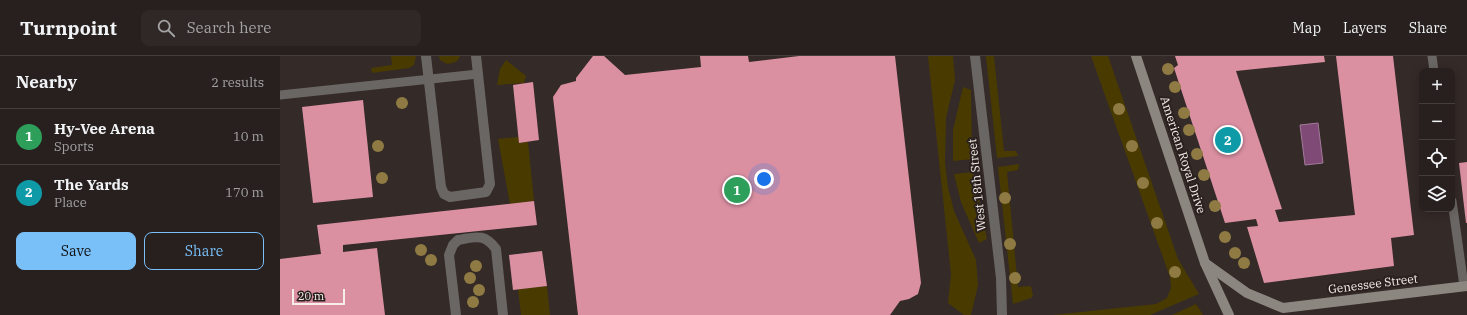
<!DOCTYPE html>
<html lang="en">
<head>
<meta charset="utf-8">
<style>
	:root { --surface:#27201e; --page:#2f2827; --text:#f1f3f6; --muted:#a4a3a4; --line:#433e3c; --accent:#79bff8 }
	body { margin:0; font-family:"IBM Plex Serif",serif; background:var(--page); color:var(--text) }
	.controls { position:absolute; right:12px; top:12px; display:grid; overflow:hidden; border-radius:8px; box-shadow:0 2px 10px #0003 }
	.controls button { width:36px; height:36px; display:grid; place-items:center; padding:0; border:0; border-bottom:1px solid var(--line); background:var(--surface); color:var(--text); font:20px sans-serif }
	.scale { position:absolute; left:12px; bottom:10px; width:53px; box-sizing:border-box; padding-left:4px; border:2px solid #f5eeec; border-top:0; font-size:11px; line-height:14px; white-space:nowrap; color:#f5eeec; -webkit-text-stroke:3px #2a211e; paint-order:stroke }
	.you { position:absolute; left:484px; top:123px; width:14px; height:14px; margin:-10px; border:3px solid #fff; border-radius:50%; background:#1a73e8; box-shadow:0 0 0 6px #1a73e833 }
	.badge { display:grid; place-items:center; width:26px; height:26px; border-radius:50%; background:var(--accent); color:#fff; font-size:13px; font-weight:700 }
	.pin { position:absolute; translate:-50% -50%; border:2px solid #fff; box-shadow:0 1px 4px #0006 }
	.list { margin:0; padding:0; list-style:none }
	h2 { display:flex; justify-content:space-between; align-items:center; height:52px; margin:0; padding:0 16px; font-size:17px }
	h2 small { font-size:13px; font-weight:400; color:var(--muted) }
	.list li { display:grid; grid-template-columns:26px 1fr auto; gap:12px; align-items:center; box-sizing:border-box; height:56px; padding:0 16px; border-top:1px solid var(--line) }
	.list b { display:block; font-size:15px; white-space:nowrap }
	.list p { margin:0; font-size:13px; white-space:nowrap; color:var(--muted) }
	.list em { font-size:13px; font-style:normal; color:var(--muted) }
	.actions { display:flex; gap:8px; padding:12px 16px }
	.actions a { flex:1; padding:9px 0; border:1px solid var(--accent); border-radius:8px; text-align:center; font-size:14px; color:var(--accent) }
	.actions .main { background:var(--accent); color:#111 }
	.icon { flex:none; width:22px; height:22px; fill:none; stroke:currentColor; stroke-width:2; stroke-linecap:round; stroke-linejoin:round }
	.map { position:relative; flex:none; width:1187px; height:259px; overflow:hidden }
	header { display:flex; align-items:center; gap:24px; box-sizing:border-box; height:56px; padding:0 20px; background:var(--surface); border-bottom:1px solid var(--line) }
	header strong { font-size:19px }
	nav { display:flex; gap:22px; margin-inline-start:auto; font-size:14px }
	.search { width:280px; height:36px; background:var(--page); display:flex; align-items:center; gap:10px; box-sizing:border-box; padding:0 14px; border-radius:8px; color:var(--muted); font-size:15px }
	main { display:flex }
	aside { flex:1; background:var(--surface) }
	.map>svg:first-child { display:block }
	.green { fill:#493b00 }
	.water { fill:#7f4a75; stroke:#a27b99 }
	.building { fill:#db90a2 }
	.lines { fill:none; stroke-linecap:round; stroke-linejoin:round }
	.lane { stroke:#6a6663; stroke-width:9 }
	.street { stroke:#6a6663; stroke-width:10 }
	.secondary { stroke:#8c8681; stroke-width:10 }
	.tree { fill:#8e7a42 }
	.labels { text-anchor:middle; stroke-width:4; stroke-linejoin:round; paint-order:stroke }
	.street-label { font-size:12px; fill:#f5eeec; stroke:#2a211e }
</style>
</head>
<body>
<header>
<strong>Turnpoint</strong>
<div class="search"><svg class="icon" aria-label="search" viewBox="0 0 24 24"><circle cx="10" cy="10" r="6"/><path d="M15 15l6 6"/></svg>Search here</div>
<nav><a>Map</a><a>Layers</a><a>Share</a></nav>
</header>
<main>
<aside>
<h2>Nearby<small>2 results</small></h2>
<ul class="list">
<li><span class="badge" style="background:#2e9e5b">1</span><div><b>Hy-Vee Arena</b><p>Sports</p></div><em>10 m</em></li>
<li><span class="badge" style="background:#0f9aa8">2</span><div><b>The Yards</b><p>Place</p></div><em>170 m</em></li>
</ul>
<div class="actions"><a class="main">Save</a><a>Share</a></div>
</aside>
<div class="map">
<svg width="1187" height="259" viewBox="0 0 1187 259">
	<rect width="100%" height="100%" fill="#342a28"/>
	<!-- green -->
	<g class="green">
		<path d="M111,0H136L134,9L129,12L92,17L91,12L112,9Z"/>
		<path d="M159,0H180C178,6 173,7 167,8L160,4Z"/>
		<path d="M648,0H673L675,24L666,62L665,107L668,131L674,155L696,204L698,229L691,259H684L668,247L671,218Z"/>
		<path d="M706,0H714L724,95H736L738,100L717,102Z"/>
		<path d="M811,0H828L898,203L919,238L870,259H773L876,248L887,242L891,232L890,221Z"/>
		<path d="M226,4L246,20L244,27L217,29L220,13Z"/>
		<path d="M683,31L691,34L692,103L673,105V74Z"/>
		<path d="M239,81V87L248,86L254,145L230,148L218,83Z"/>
		<path d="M739,108L738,114L727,116L738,231L751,230L753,240L751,242L733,248L718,111Z"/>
		<path d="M693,116L707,183L699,187L681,146L674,118Z"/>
		<path d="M267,230L270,259H241L238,233Z"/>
		<path d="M916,248L923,259H892Z"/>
	</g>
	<!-- water -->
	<path class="water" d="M1038,67L1043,107L1025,109L1020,69Z"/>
	<!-- building -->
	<g class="building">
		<path d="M313,0H324L345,19L421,11L420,0H468L469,6L519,0H615L641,227L638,238L629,243L620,245L610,259H298L273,41L281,29L296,25V22Z"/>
		<path d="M895,0H1044L1045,6L956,15L1002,153L995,154L999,166L1075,159L1056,0H1113L1134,179L1111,182L1114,210L984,227L967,171L978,170L976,163L945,167L894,12L898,9Z"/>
		<path d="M253,26L259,84L239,87L233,29Z"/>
		<path d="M83,44L93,141L33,147L22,51Z"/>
		<path d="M1187,106V167H1186L1179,107Z"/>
		<path d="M254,145L257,169L63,189V196L97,192L105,259H0V203L41,198L37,169Z"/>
		<path d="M262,195L267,230L233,234L229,199Z"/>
	</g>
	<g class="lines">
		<!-- lane -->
		<g class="lane">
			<path d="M1152,0L1154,15"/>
			<path d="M0,39L198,18"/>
			<path d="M1172,145L1184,230"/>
		</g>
		<!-- street -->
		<g class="street">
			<path d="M146,0L161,131L164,138L170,141L206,136L210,128L196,0"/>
			<path d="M695,0L721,222L722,259"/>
			<path d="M176,259L169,199L173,189L178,184C196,181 204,177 216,193L223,259"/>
		</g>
		<!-- secondary -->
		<g class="secondary">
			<path d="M856,0L925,207L949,259"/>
			<path d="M925,207L967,237L1003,252L1187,230"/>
		</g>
	</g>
	<!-- trees -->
	<g class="tree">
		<circle cx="888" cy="13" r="6"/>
		<circle cx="895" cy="31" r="6"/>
		<circle cx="122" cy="47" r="6"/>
		<circle cx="839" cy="53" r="6"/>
		<circle cx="904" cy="57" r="6"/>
		<circle cx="909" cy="74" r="6"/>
		<circle cx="98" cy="90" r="6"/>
		<circle cx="852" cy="90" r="6"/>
		<circle cx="917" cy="98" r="6"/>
		<circle cx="924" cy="119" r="6"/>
		<circle cx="102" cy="122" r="6"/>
		<circle cx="863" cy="127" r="6"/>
		<circle cx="725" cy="142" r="6"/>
		<circle cx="935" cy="150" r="6"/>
		<circle cx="877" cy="167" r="6"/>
		<circle cx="945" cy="181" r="6"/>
		<circle cx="730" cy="188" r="6"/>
		<circle cx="141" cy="194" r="6"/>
		<circle cx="955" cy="197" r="6"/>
		<circle cx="151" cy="204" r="6"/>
		<circle cx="964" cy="207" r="6"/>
		<circle cx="196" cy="210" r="6"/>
		<circle cx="895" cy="216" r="6"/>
		<circle cx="190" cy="222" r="6"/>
		<circle cx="735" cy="222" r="6"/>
		<circle cx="199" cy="234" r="6"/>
		<circle cx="193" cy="246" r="6"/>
	</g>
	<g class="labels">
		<!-- street labels -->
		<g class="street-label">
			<text transform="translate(903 99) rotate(72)" y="4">American Royal Drive</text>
			<text transform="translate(697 129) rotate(-96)" y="4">West 18th Street</text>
			<text transform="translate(1093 228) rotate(-7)" y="4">Genessee Street</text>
		</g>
	</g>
</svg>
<div class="controls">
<button>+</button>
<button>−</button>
<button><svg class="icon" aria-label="locate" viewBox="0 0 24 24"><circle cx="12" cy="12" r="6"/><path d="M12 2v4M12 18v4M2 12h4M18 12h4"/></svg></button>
<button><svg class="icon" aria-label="layers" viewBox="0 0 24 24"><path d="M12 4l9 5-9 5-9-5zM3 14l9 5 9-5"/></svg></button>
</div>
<div class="scale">20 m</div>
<div class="you"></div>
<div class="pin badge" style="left:457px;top:134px;background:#2e9e5b">1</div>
<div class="pin badge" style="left:948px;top:84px;background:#0f9aa8">2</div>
</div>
</main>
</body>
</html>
